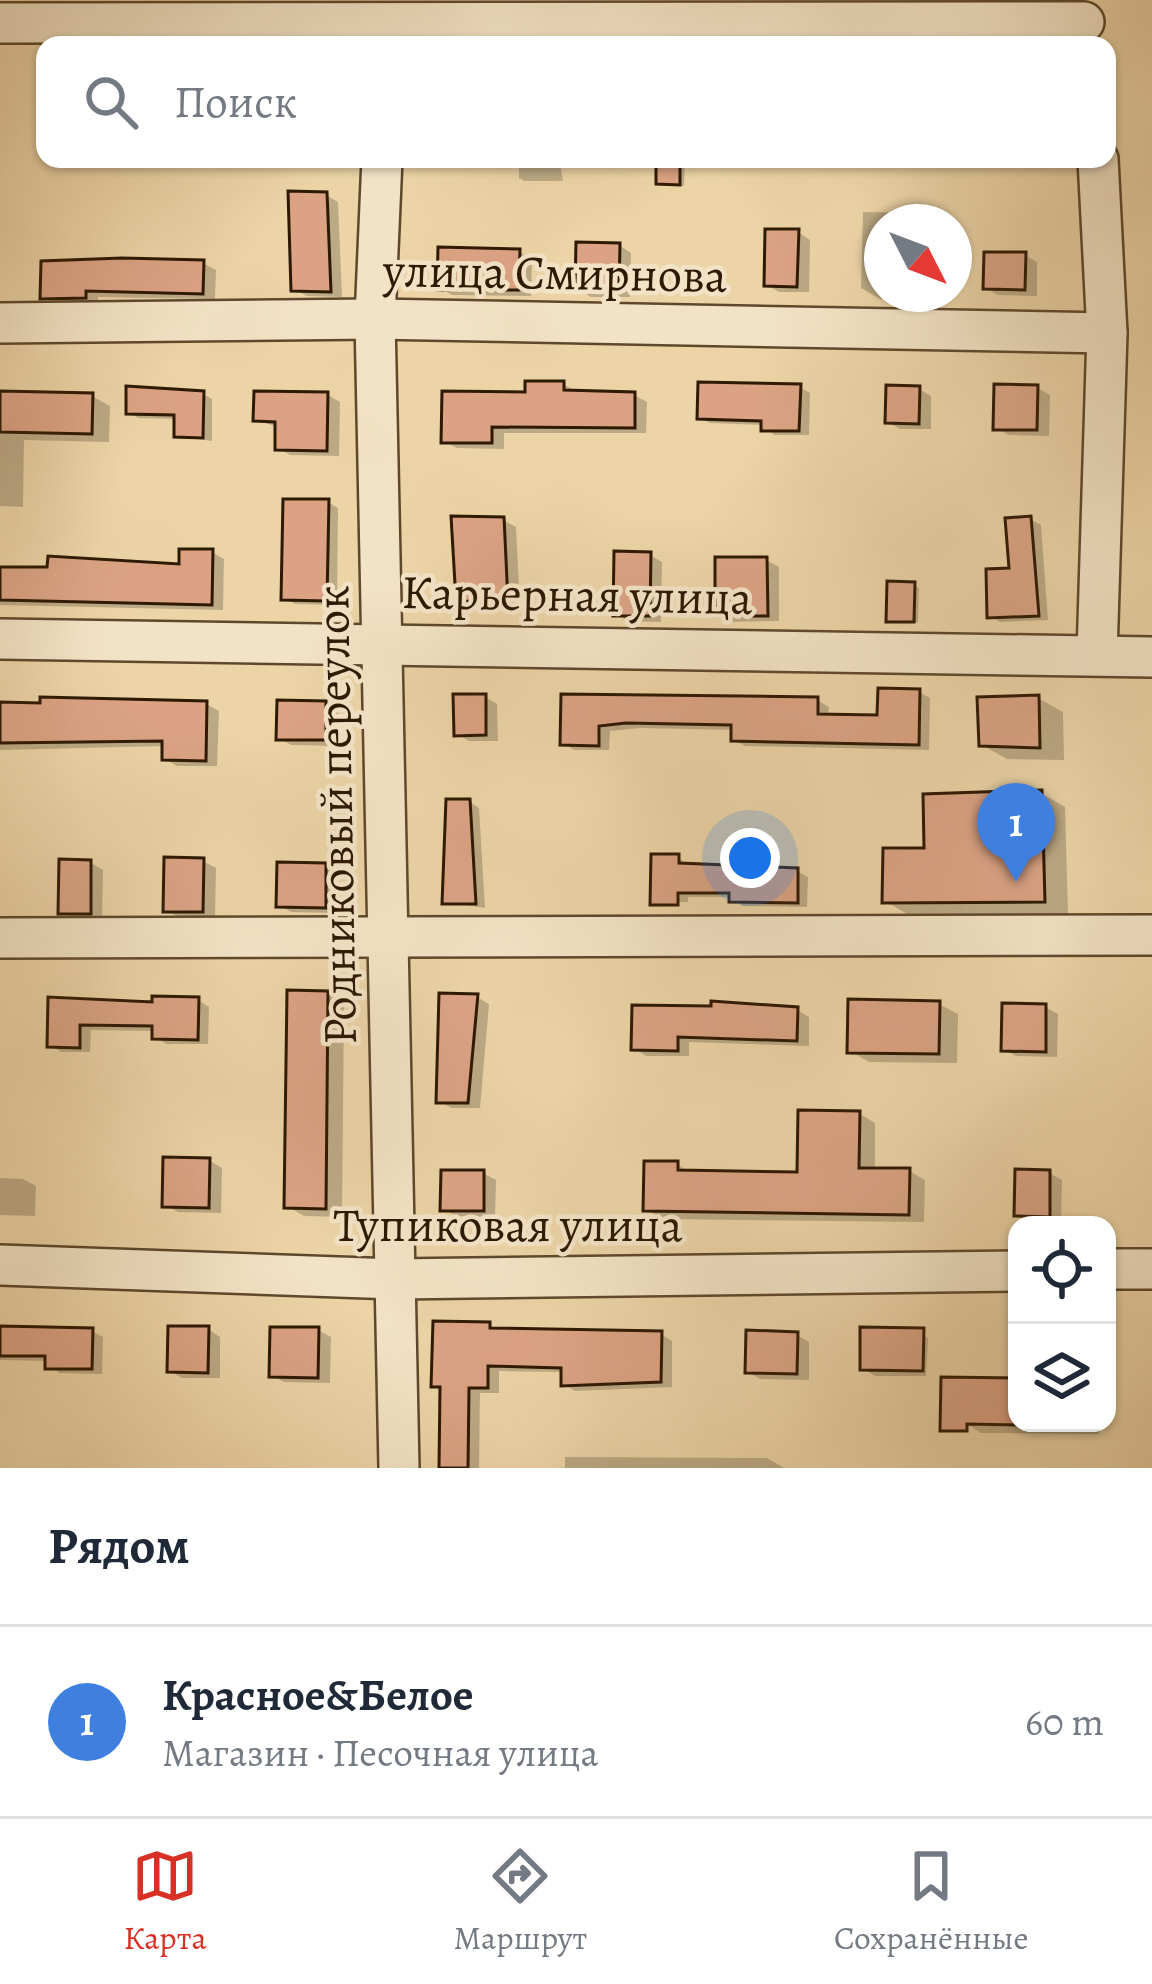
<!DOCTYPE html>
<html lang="ru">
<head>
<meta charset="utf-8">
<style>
	:root { --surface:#fff; --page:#f6f6f7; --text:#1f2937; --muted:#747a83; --line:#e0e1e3; --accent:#d93025 }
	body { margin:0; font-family:Alegreya,serif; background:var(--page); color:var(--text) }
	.controls { position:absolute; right:36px; bottom:36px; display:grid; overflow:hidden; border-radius:24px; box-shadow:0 3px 9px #0004 }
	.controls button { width:108px; height:108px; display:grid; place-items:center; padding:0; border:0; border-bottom:3px solid var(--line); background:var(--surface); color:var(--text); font:60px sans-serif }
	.compass { position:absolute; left:864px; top:204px; width:108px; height:108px; border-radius:50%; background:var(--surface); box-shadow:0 3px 9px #0004; rotate:132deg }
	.you { position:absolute; left:750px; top:858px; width:42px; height:42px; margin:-30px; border:9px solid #fff; border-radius:50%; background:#1a73e8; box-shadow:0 0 0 18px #1a73e833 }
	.badge { display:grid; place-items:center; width:78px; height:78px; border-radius:50%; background:var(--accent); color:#fff; font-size:39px; font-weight:700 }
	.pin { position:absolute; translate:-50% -99px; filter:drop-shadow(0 3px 6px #0008) }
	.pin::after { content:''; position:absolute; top:63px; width:42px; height:36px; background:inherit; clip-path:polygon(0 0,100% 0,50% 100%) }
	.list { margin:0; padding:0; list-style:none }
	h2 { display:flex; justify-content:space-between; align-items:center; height:156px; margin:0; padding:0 48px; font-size:51px }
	h2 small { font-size:39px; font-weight:400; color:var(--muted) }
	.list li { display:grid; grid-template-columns:78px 1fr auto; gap:36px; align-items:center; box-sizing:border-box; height:192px; padding:0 48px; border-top:3px solid var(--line) }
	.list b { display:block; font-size:45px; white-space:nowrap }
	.list p { margin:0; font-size:39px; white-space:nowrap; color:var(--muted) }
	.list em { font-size:39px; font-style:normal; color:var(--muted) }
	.icon { flex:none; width:66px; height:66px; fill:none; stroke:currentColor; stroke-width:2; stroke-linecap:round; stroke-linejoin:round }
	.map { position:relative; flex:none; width:1152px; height:1468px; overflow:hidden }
	.search { position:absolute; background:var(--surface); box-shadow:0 3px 9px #0004; left:36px; right:36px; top:36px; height:132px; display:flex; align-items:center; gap:30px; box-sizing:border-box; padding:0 42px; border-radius:24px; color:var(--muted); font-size:45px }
	.sheet { height:348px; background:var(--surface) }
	nav { display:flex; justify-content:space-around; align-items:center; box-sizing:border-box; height:168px; border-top:3px solid var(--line); background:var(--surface); font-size:33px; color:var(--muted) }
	nav a { display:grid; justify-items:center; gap:6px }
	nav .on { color:var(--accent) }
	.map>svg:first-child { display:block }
	.shadow { fill:#0003 }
	.building { fill:#dba384; stroke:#2e1903; stroke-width:3 }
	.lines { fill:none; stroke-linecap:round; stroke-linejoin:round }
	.minor-casing { stroke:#5e482c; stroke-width:44 }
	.minor { stroke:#f3e3c6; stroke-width:39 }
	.labels { text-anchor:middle; stroke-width:9; stroke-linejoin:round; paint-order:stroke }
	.street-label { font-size:48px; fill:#2e1903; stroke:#f3e3c6 }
</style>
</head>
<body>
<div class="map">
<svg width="1152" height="1468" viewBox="0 0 1152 1468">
	<rect width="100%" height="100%" fill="#ecd4a7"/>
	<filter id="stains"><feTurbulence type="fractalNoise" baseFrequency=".00167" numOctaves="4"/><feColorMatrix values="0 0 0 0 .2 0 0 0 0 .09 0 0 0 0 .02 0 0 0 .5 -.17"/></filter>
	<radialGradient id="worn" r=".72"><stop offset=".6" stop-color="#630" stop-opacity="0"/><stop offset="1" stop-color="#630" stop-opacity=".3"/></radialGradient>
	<!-- shadow -->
	<g class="shadow">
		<path d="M455,159H559L563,181H524L519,178V162Z"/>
		<path d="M659,159H685L684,186L659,183Z"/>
		<path d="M326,195L338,202L342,297L307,296L294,289Z"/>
		<path d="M863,212L924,213L939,222H882V294H941V300L880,299L861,288Z"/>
		<path d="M798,232L810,240L809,292H779L767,285Z"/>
		<path d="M619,245L631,253L630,297H591L578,289Z"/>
		<path d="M519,252L532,259L531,296L452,295L440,288Z"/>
		<path d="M1025,255L1037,262V296L998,295L986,288Z"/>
		<path d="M203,263L216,270L215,299L98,297V303L56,304L44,297Z"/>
		<path d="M563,384L576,391L634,395L647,402L646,433H504V449L457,448L444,441L528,395Z"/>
		<path d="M800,387L810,393L809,435H774L764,425L710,423L700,418Z"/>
		<path d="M1037,388L1050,395L1049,436L1009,435L996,428Z"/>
		<path d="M919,389L931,396V429H900L888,422Z"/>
		<path d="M0,394L92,396L110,406L109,442L24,440L23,507L0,506Z"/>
		<path d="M203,394L212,399V441L177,436V419L138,418L129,412Z"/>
		<path d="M328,395L340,402L339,456L290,455L278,448V427L256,420Z"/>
		<path d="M328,502L338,508L337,605L295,604L285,598Z"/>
		<path d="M1030,519L1041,525L1048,620L1000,622L990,616Z"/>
		<path d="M503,520L516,527L520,607H471L459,600Z"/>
		<path d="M212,552L224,559L223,610L0,605V570L182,567Z"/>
		<path d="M650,555L662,562L661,622L628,621L616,614Z"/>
		<path d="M766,560L779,567V621L730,622L718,614Z"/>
		<path d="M914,585L919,588L918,623L889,620Z"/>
		<path d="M919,692L930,698L929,750L745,746L734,740V730L640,728L610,731L609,750H574L563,743V697L817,700L829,707L828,717L880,718Z"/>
		<path d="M485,697L497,704L498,741H469L457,734Z"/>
		<path d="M1038,698L1063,712L1064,760L1007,759L982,745Z"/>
		<path d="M0,704H206L219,711L217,766H177L165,759V746L0,750Z"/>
		<path d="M325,704L338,711L337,746L291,745L279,738Z"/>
		<path d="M1041,793L1065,807L1068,914L909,915L885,901L927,851Z"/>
		<path d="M470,802L479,808L485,908L445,902Z"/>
		<path d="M678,857L689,866L797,871L808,877L807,907L743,906L732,897H688V902H660V907L653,903Z"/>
		<path d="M203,861L216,868L215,917H178L166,910Z"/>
		<path d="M91,863L103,870L102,919H73L61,912Z"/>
		<path d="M325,866L338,873L337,913L291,912L279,905Z"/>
		<path d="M328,994L344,1003L342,1217L304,1216L287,1206Z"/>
		<path d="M477,997L489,1004L480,1108H451L439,1101Z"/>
		<path d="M50,1000H198L209,1007L208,1044H166L155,1037V1031L91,1030L90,1052H61L50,1045Z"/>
		<path d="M744,1004L797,1010L809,1017V1046L689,1042V1056H646L634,1048L635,1008Z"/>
		<path d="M939,1004L958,1014L957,1063L869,1062L850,1051Z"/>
		<path d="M1045,1007L1058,1014L1057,1057L1016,1056L1004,1049Z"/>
		<path d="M860,1114L875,1123V1171H909L925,1180L924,1222L662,1219L646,1209L677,1164L692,1174L800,1175Z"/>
		<path d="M210,1161L222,1168L221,1213L178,1212L165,1205Z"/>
		<path d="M483,1173L496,1180L495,1217L456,1216L443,1209Z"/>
		<path d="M1049,1173L1062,1180L1061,1222L1029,1221L1017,1214Z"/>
		<path d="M0,1178L23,1179L36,1186L35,1216L0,1215Z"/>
		<path d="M489,1325L499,1331L661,1334L672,1341V1387L575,1391L564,1384V1372L499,1371V1393H480L479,1468H442L443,1390L434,1385Z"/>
		<path d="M0,1328L92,1331L103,1337L102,1374L59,1373L48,1361L0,1360Z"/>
		<path d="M208,1329L220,1337V1378H182L170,1371Z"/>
		<path d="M318,1330L331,1337L330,1383L284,1382L272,1375Z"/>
		<path d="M915,1330L928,1338L926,1376H875L863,1368Z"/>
		<path d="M797,1335L809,1342V1380L760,1379L748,1372Z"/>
		<path d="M1017,1381V1423H1099V1434L981,1433L964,1422Z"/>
		<path d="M565,1457L767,1458L784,1468H565Z"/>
	</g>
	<!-- building -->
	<g class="building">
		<path d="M656,159H680V185L656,184Z"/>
		<path d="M288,191L327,192L331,292L291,291Z"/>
		<path d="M765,229H799L797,287L764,286Z"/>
		<path d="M576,242L620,243L619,292L575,291Z"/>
		<path d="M438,247L520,249L519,290H437Z"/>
		<path d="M984,252H1026L1025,290L983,289Z"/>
		<path d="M122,258L204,260L203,294L86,291V298L40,299L41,261Z"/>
		<path d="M525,381H564V390L635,392V428L492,427V443H441L442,391L525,392Z"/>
		<path d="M698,382L801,384L799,431H761V421L697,419Z"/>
		<path d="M994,384L1038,385L1037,430H993Z"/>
		<path d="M886,385L920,386L919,424L885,423Z"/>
		<path d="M126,386L204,391L203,438L174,437V415L126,414Z"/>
		<path d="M0,391L93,393L92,434L0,432Z"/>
		<path d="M254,391L328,392L327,451L275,450V422L253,421Z"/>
		<path d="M283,499H329L327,601L281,600Z"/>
		<path d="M451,516L504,517L508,602L456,601Z"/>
		<path d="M1031,516L1039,616L987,618L986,569L1009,568L1005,518Z"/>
		<path d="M179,549H213L212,605L0,600V567H47L48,556L179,564Z"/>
		<path d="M614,551L651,552L650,616H613Z"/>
		<path d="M715,557H767L768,616H715Z"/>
		<path d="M887,581L915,582L914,622H886Z"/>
		<path d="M878,688L920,689L919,745L731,741V725L626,723L599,726V746L560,745L561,694L818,697V714L877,715Z"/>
		<path d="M453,694H486V735L454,736Z"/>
		<path d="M1039,695L1040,748L979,746L977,697Z"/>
		<path d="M40,697L207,701L206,761L162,760V741L0,743V702L40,703Z"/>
		<path d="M277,700L326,701V740H276Z"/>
		<path d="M1042,790L1045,902L882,903L883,848H924L923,794Z"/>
		<path d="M446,799H470L476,904H442Z"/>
		<path d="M651,854H679V863L798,868V903L729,902V893H678V905H650Z"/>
		<path d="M164,857L204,858L203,912H163Z"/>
		<path d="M59,859L91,860V914H58Z"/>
		<path d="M277,862L326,863V908L276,907Z"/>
		<path d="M287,990L328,991L326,1209L284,1208Z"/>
		<path d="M439,993L478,994L468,1103H436Z"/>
		<path d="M152,996L199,997L198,1040L152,1039V1026L80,1025V1048L47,1047L48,997L152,1002Z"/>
		<path d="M848,999L940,1001L939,1054L847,1053Z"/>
		<path d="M711,1001L798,1007L797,1041L678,1037V1051L631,1050L632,1005L711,1006Z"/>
		<path d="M1002,1003L1046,1004V1052L1001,1051Z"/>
		<path d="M798,1110L860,1111L859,1168H910L909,1215L643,1211L644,1161H678V1170L797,1172Z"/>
		<path d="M163,1157L210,1158L209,1208L162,1207Z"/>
		<path d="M1015,1169L1050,1170V1217L1014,1216Z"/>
		<path d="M441,1170H484V1211H440Z"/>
		<path d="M433,1321L490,1322V1328L662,1331L661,1382L561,1386V1368L488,1366V1388H469L468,1468H439L440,1387H431Z"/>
		<path d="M0,1326L93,1328L92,1369H45V1356H0Z"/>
		<path d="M168,1326H209L208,1373L167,1372Z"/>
		<path d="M270,1327H319L318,1378L269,1377Z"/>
		<path d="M860,1327L924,1328L923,1371L860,1370Z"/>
		<path d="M746,1330L798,1332L797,1374L745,1373Z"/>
		<path d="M941,1377L1017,1378V1425L967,1424V1431H940Z"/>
	</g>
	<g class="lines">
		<defs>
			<g id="minor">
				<path d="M0,23L1084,22"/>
				<path d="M382,159L375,319L399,1468"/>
				<path d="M0,323L375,319L1107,333"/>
				<path d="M0,639L1152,657"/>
				<path d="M1097,655L1107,333L1098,159"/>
				<path d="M0,938L1152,935"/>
				<path d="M0,1265L395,1279L1017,1271"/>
				<path d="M1107,1269H1152"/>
			</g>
		</defs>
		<!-- minor casing -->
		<use href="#minor" class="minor-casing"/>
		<!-- minor -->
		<use href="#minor" class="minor"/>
	</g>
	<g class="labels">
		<!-- street labels -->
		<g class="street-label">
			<text transform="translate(555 272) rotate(1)" y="17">улица Смирнова</text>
			<text transform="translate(577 594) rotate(1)" y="17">Карьерная улица</text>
			<text transform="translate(335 815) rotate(-91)" y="17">Родниковый переулок</text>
			<text x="508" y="1241">Тупиковая улица</text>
		</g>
	</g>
	<rect width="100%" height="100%" filter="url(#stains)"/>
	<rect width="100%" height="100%" fill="url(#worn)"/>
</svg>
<div class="controls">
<button><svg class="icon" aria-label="locate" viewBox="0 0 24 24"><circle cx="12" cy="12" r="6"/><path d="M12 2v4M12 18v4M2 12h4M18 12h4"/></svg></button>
<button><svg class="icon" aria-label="layers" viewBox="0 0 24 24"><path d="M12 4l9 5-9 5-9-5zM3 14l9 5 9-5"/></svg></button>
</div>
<svg class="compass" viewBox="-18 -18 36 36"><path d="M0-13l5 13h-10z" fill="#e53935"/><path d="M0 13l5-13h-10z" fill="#747a83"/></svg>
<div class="you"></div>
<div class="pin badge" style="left:1016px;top:882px;background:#3f7fe0">1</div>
<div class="search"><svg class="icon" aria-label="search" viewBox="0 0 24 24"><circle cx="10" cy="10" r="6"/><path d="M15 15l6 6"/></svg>Поиск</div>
</div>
<section class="sheet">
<h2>Рядом<small></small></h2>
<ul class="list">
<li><span class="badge" style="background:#3f7fe0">1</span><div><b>Красное&amp;Белое</b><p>Магазин · Песочная улица</p></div><em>60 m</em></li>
</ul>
</section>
<nav>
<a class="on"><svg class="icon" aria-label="map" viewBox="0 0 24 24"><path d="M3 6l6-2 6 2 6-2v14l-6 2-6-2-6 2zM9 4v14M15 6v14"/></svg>Карта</a>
<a><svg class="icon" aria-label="directions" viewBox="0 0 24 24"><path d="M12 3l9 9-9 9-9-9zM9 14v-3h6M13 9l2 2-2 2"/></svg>Маршрут</a>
<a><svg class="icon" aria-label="saved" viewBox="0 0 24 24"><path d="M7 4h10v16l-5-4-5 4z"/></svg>Сохранённые</a>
</nav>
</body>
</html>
